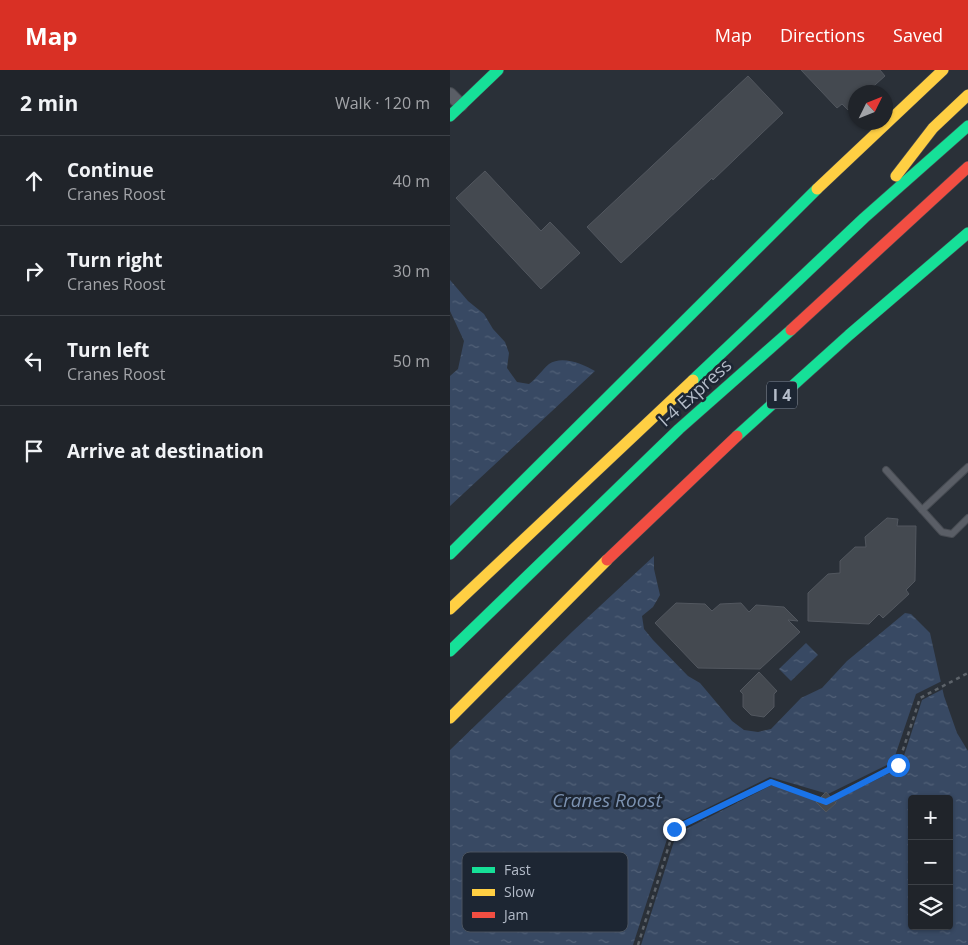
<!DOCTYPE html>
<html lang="en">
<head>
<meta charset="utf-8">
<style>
	:root { --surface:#20242a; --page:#2d3036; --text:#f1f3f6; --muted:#a2a4a8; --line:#3d4147; --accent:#d93025 }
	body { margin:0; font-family:"Open Sans",sans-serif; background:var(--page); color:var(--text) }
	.controls { position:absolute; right:15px; bottom:15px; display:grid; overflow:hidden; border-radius:5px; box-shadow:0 1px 4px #0004 }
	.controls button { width:45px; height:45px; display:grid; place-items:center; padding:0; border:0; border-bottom:1px solid var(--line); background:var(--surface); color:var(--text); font:25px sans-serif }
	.compass { position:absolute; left:398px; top:15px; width:45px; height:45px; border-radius:50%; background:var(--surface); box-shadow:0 1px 4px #0004; rotate:47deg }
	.stop { position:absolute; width:15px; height:15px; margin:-11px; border:4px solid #1a73e8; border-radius:50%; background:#fff }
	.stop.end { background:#1a73e8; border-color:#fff; box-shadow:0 1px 5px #0008 }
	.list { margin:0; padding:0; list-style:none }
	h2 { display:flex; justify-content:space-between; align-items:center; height:65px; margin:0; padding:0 20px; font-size:21px }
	h2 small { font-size:16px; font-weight:400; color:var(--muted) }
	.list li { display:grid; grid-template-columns:32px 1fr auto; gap:15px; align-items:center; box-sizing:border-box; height:90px; padding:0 20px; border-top:1px solid var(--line) }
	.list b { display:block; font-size:19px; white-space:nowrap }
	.list p { margin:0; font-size:16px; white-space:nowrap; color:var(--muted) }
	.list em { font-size:16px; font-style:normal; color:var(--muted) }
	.icon { flex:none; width:28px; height:28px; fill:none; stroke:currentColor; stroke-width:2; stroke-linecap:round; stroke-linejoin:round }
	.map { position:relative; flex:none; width:518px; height:875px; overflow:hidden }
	header { display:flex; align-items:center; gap:30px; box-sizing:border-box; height:70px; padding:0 25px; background:var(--accent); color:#fff }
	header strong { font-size:24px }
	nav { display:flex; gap:28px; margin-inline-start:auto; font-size:18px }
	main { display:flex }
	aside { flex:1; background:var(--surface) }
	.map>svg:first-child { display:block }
	.water { fill:url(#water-ripples); fill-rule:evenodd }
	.pier { fill:#2a3038 }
	.building { fill:#444950; stroke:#52575f }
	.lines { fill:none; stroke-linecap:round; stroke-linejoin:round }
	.lane-casing { stroke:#484c53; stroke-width:8 }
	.street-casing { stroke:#484c53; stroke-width:14 }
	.fast-casing { stroke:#484c53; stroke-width:12 }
	.slow-casing { stroke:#484c53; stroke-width:12 }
	.jam-casing { stroke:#484c53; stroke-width:12 }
	.path { stroke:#5d636a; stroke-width:2.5; stroke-dasharray:4 4; stroke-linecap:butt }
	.lane { stroke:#5a5e66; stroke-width:6 }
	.street { stroke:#5a5e66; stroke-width:12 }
	.fast { stroke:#16e098; stroke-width:11 }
	.slow { stroke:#ffcf43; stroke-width:11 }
	.jam { stroke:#f24e42; stroke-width:11 }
	.route { stroke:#1a73e8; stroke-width:6 }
	.labels { text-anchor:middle; stroke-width:5; stroke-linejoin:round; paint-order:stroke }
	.shield { fill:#1d2633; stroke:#878f9c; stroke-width:1 }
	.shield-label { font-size:16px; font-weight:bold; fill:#b4bcc9 }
	.street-label { font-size:18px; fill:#b4bcc9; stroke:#1d2633 }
	.water-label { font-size:19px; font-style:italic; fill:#7c92b1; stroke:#1d2633 }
	.key { fill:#1d2633; stroke:#4a5360; stroke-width:1 }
	.key-label { font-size:14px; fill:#b4bcc9 }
</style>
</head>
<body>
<header>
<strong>Map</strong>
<nav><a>Map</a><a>Directions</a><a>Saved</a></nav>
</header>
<main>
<aside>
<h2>2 min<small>Walk · 120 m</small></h2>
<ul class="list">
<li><svg class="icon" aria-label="ahead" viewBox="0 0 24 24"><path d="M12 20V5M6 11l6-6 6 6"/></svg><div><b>Continue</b><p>Cranes Roost</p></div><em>40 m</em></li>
<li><svg class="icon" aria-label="right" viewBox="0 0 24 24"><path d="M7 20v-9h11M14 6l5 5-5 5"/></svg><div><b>Turn right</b><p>Cranes Roost</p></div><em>30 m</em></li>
<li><svg class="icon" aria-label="left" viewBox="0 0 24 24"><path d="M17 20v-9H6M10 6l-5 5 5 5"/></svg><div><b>Turn left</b><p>Cranes Roost</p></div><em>50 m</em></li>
<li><svg class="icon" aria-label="arrive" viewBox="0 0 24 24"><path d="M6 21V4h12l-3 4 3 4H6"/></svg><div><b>Arrive at destination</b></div></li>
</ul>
</aside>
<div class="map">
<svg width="518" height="875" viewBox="0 0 518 875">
	<defs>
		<pattern id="water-ripples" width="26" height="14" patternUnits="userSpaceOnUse" patternTransform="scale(1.25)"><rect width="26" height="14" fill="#384963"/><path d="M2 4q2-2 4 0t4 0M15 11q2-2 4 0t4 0" fill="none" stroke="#526178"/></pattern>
	</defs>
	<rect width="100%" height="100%" fill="#2a3038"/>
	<!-- water -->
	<g class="water">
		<path d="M0,210L18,231L34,244L43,259L55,272L59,283L57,298L67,312L79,314C87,308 92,300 99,294C112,285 133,294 145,301L0,436V306L8,299L14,271L0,241Z"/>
		<path d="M204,486V499L210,525L203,537L192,546L194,559L203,570L238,606L250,613L282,651L294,660L308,662L321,659L351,628L372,618L397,591L455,543L461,544L480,563L494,626L507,663L518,681V875H0V680L123,561ZM462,729H499V856H462Z"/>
		<path d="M356,573L368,585L341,611L329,599Z"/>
	</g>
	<!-- pier -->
	<path class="pier" d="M494,610L495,618L472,630L450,698L385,730L386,733L376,742L366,732L368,730L322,715L230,762V765H226L191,875H183L218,766H216L214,751L228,750L229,752L320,707L378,724L443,692L466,624Z"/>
	<!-- building -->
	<g class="building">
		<path d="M351,0H430L435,6L417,22H406V34L398,40L392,34L387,38Z"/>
		<path d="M298,6L333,43L263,110L262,108L171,193L137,157Z"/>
		<path d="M35,101L91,161L100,152L130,183L91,219L6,128Z"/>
		<path d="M437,448L448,449L447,456H466L465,511L456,520L459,524L433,548L429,544L419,554L358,551V523L378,504L390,503V491L405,477H416L415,467Z"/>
		<path d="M226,533L255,534L262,541L270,534L291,533L299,542L306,535L334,537L348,551L338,550L350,562L310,599L248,598L205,553Z"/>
		<path d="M309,602L327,621L324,624V637L314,647L301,645L293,637V624L290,621Z"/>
		<path d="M376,722L386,733L376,742L366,732Z"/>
		<path d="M228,750L230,765L216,766L214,751Z"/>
	</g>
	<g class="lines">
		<defs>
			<g id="lane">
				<path d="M436,400L492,462L502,464L518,448"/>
				<path d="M472,440L518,397"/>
			</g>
			<path id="street" d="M0,24L11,35"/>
			<g id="fast">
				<path d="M0,46L48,0"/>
				<path d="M243,310L414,148L518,56"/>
				<path d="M287,366L399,265L518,163"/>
				<path d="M0,484L367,119"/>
				<path d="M0,581L229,359L341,260"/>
			</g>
			<g id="slow">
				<path d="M446,106L483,58L518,25"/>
				<path d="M367,119L493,0"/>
				<path d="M0,539L243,310"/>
				<path d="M0,648L157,490"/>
			</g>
			<g id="jam">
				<path d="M341,260L518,97"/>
				<path d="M157,490L287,366"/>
			</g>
		</defs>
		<!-- lane casing -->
		<use href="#lane" class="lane-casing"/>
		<!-- street casing -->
		<use href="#street" class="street-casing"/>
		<!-- fast casing -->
		<use href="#fast" class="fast-casing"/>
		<!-- slow casing -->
		<use href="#slow" class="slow-casing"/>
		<!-- jam casing -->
		<use href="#jam" class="jam-casing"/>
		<!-- path -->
		<path class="path" d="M188,875L224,759L321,712L376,732L448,695L470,628L518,603"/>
		<!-- lane -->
		<use href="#lane" class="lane"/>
		<!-- street -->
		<use href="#street" class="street"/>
		<!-- fast -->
		<use href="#fast" class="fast"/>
		<!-- slow -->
		<use href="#slow" class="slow"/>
		<!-- jam -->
		<use href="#jam" class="jam"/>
	</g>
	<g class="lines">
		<!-- route -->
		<path class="route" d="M224,759L321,712L376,732L448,695"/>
	</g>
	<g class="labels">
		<!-- shield labels -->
		<rect class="shield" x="317" y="311.5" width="30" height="27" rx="4"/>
		<g class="shield-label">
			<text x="332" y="331">I 4</text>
		</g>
		<!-- street labels -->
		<g class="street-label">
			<text transform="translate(245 323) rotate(-42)" y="6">I-4 Express</text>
		</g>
		<!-- water labels -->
		<g class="water-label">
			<text x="157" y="737">Cranes Roost</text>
		</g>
	</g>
	<!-- legend -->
	<rect x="12" y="782" width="166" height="80" rx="8" class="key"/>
	<rect x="22" y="797" width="23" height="6" fill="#16e098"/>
	<rect x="22" y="819" width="23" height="7" fill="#ffcf43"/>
	<rect x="22" y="842" width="23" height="6" fill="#f24e42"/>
	<g class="key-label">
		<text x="54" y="805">Fast</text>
		<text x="54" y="827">Slow</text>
		<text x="54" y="850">Jam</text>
	</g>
</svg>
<div class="controls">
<button>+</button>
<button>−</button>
<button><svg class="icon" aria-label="layers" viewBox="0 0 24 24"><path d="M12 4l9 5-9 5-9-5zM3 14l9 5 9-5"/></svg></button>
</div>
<svg class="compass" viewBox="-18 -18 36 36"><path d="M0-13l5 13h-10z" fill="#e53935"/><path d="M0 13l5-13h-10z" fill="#a2a4a8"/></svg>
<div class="stop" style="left:448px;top:695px"></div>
<div class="stop end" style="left:224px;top:759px"></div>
</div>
</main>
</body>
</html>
